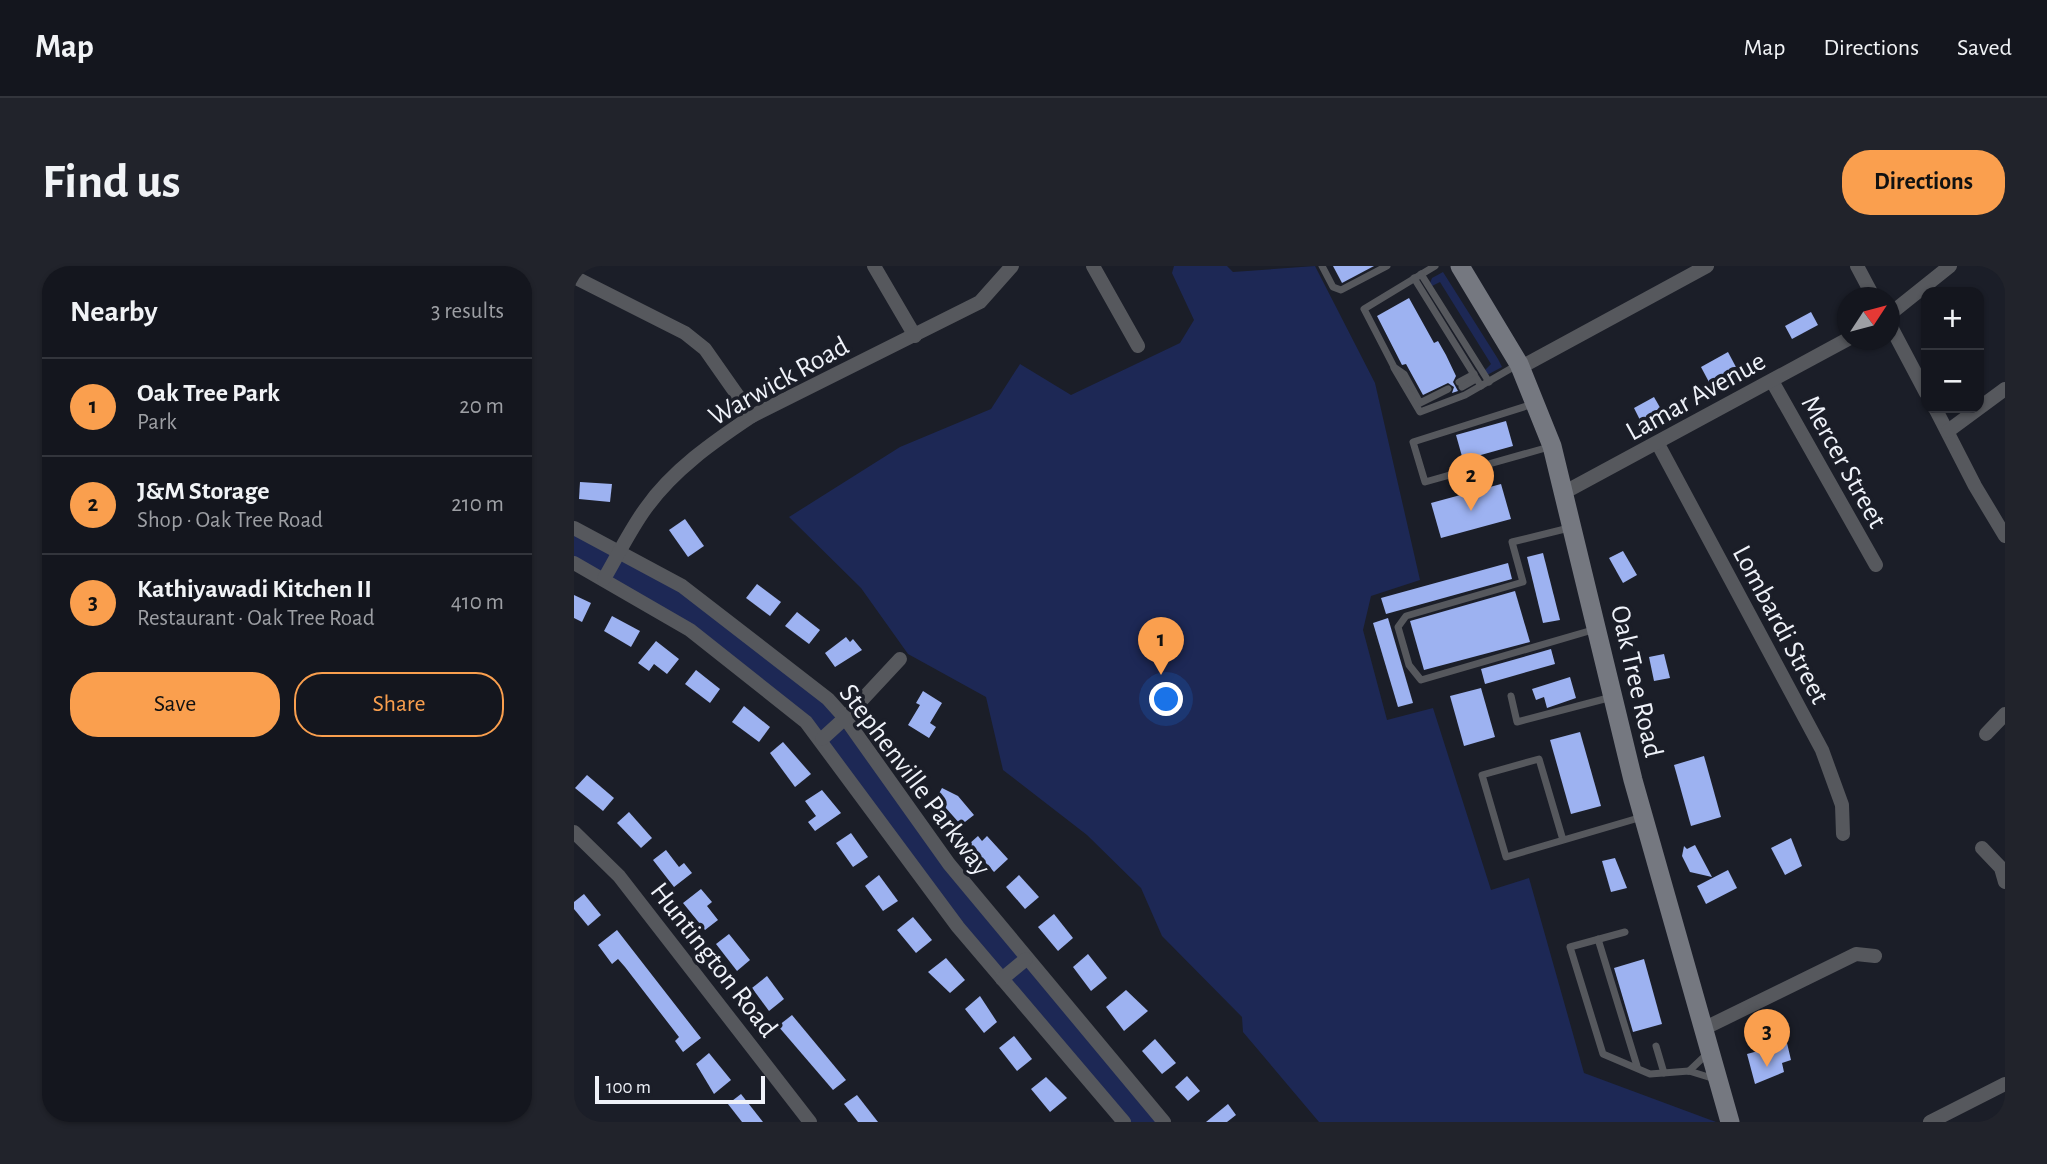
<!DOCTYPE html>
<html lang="en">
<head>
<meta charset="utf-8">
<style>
	:root { --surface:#14161e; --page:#21232b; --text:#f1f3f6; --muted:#9d9fa4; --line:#33353c; --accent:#fa9f4e }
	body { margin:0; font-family:"Alegreya Sans",sans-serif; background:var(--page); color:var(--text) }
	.controls { position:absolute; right:21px; top:21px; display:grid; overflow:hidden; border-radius:14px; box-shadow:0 2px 5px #0004 }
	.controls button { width:63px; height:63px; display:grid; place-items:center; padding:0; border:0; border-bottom:2px solid var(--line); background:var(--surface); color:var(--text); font:35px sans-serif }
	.compass { position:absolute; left:1263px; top:21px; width:63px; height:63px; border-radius:50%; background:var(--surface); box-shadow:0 2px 5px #0004; rotate:54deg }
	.scale { position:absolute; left:21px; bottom:18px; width:170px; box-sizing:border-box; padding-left:7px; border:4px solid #eff2f9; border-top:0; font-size:19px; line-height:24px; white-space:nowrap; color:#eff2f9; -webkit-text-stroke:5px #1b1e28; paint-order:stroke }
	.you { position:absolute; left:593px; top:434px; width:24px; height:24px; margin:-18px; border:5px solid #fff; border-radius:50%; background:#1a73e8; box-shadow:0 0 0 10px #1a73e833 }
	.badge { display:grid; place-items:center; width:46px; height:46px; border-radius:50%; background:var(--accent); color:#111; font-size:23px; font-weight:700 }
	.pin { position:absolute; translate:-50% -58px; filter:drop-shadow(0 2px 4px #0008) }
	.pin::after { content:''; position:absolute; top:37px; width:24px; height:21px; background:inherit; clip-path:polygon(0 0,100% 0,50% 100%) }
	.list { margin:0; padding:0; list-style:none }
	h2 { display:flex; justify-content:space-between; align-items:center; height:91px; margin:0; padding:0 28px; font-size:30px }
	h2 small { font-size:23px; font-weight:400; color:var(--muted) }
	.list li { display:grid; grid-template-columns:46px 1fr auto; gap:21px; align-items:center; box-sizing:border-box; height:98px; padding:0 28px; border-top:2px solid var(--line) }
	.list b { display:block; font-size:26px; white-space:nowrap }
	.list p { margin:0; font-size:23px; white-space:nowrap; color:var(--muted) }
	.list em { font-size:23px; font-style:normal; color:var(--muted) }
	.actions { display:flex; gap:14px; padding:21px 28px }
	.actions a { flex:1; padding:16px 0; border:2px solid var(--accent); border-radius:28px; text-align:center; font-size:24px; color:var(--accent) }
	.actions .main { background:var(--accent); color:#111 }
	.map { position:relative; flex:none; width:1431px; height:856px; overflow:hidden; border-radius:28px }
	header { display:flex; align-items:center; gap:42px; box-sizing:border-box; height:98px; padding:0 35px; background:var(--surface); border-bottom:2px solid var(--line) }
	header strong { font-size:33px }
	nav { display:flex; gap:38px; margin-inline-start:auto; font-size:24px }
	.intro { display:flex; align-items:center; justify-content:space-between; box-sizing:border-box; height:168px; padding:0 42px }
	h1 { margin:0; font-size:49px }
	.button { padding:18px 32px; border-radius:28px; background:var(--accent); color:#111; font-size:24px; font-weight:700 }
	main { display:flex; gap:42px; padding:0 42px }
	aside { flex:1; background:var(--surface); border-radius:28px; box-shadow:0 2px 5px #0004 }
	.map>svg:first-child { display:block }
	.green { fill:#1d2855 }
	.building { fill:#9db2f1 }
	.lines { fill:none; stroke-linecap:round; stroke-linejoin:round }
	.service { stroke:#56585d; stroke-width:7 }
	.minor { stroke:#56585d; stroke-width:14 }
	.secondary { stroke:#757880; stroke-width:19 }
	.labels { text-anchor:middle; stroke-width:7; stroke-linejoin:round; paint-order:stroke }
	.street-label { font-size:28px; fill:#eff2f9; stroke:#1b1e28 }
</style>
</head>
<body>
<header>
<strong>Map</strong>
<nav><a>Map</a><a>Directions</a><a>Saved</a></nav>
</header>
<div class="intro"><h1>Find us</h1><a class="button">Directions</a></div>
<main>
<aside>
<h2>Nearby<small>3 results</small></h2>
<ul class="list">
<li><span class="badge">1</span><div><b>Oak Tree Park</b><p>Park</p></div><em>20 m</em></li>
<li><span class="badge">2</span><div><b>J&amp;M Storage</b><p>Shop · Oak Tree Road</p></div><em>210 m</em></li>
<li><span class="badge">3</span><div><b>Kathiyawadi Kitchen II</b><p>Restaurant · Oak Tree Road</p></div><em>410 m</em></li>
</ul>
<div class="actions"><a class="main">Save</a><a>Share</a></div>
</aside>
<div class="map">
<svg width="1431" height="856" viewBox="0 0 1431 856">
	<rect width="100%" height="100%" fill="#1b1e28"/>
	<!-- green -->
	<g class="green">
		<path d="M600,0H653L659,6L741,0L801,117L846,314L797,330L789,364L813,454L859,442L917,624L955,612L1010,807L1142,856H745L669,766L668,751L588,670L567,622L513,569L429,504L412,431L334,388L287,322L215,251L326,181L417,143L446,98L497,129L606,77L620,54L598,7Z"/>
		<path d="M869,6L924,93L928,101L913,109L910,105L917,98L866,16L858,20L856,17L858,12Z"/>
		<path d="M0,262L108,320L231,413L347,561L590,856H550L384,661L248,473L116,364L0,297Z"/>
	</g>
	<!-- building -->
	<g class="building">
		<path d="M759,0H800L768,17Z"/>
		<path d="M835,32L860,77L864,75L872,89L882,110L879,116L884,125L878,127L880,121L874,117L849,129L832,98L828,99L803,50Z"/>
		<path d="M1237,46L1244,59L1218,73L1211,60Z"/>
		<path d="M1154,86L1163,103L1136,118L1127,101Z"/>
		<path d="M1080,131L1088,145L1067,156L1060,142Z"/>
		<path d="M932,155L939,180L889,194L882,169Z"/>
		<path d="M6,216L38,218L36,236L5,233Z"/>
		<path d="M927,218L937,253L867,272L857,237Z"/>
		<path d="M111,253L130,280L114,291L95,264Z"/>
		<path d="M1049,285L1063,309L1049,317L1035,292Z"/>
		<path d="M969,287L986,354L969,357L953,291Z"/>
		<path d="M934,297L938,313L812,348L807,332Z"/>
		<path d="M183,318L207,336L196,350L172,332Z"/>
		<path d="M941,325L956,376L850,404L836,355Z"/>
		<path d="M0,329L17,337L8,356L0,352Z"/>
		<path d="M223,346L246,364L235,378L211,360Z"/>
		<path d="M38,350L66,365L57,381L30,365Z"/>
		<path d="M814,352L839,437L824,441L799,357Z"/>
		<path d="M272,371L276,376L279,373L288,384L261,401L251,387Z"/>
		<path d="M82,375L105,393L93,408L80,398L75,405L64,397Z"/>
		<path d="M977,383L981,398L911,418L907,403Z"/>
		<path d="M1090,388L1096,412L1080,415L1075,391Z"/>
		<path d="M122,404L146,423L136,437L111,418Z"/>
		<path d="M996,411L1002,432L973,442L970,431L962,434L958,423Z"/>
		<path d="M907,422L921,471L890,480L876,430Z"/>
		<path d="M349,425L368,437L356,457L362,461L355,472L334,459L346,439L342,437Z"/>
		<path d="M170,440L196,461L185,476L158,456Z"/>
		<path d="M1006,466L1027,540L997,548L976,474Z"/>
		<path d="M209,476L237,508L221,521L196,487Z"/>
		<path d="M1130,490L1147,551L1117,560L1100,499Z"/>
		<path d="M13,509L40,532L29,545L1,522Z"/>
		<path d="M368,522L384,530L400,549L387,559L371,541L361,535Z"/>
		<path d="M248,524L267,547L241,565L234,556L242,550L231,535Z"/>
		<path d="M55,546L78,572L67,582L43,557Z"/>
		<path d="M277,567L294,591L279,601L262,577Z"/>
		<path d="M404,570L408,575L413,570L434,593L420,606L395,578Z"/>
		<path d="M1217,572L1228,600L1211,609L1197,582Z"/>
		<path d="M1121,579L1138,611L1116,606L1108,590L1110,580L1113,583Z"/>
		<path d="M92,584L105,601L110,597L118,607L100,621L79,594Z"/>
		<path d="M1041,592L1053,622L1037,626L1028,595Z"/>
		<path d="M1154,604L1163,622L1132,638L1123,620Z"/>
		<path d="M305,609L324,635L309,645L291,620Z"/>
		<path d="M445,609L465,631L451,643L432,621Z"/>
		<path d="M127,623L138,636L133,640L144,654L131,664L109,637Z"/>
		<path d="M10,628L27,649L14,660L0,643V636Z"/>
		<path d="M480,648L499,672L484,685L464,661Z"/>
		<path d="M339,651L358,674L342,687L323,664Z"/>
		<path d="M43,664L127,772L109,786L101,775L105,771L51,701L44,693L38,698L24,679Z"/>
		<path d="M155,668L176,694L163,705L142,678Z"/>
		<path d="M514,688L533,712L517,725L499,701Z"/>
		<path d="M372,692L391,714L376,727L354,706Z"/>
		<path d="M1070,693L1088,758L1059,766L1040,702Z"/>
		<path d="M193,710L210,733L195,745L178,722Z"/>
		<path d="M552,724L574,745L550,765L532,741Z"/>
		<path d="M406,730L423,756L410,767L391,743Z"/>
		<path d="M218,749L272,814L259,824L204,760Z"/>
		<path d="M440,770L458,793L443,805L425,782Z"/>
		<path d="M581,773L602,797L588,808L568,785Z"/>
		<path d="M1213,777L1217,794L1208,797L1210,806L1181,818L1173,788Z"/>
		<path d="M135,787L157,814L140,828L122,798Z"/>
		<path d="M613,810L626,825L614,835L601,821Z"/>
		<path d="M472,811L493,832L476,846L457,823Z"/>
		<path d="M167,828L189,856H168L154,838Z"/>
		<path d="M283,829L304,856H284L270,838Z"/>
		<path d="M654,838L662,849L653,856H632Z"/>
	</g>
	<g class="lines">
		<!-- service -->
		<g class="service">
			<path d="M748,0L759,21L767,24L813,0"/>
			<path d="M861,0L790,43L820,101L830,108L846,137L874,123"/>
			<path d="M847,8L915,116"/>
			<path d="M840,12L907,120"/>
			<path d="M820,102L846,146L891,129L943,99"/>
			<path d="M885,116L900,108"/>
			<path d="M888,121L902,113"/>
			<path d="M959,138L839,176L851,216L975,181"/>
			<path d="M995,262L938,276L949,316L832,350L824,361L835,399L847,414L1022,363"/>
			<path d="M937,430L943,456L1038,431"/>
			<path d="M989,574L965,493L908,509L932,591L1068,551"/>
			<path d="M1051,666L996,681L1029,788L1076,808L1115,805L1141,813"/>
			<path d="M1024,673L1063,800"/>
			<path d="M1082,780L1090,807"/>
			<path d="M1115,805L1135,786"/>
		</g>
		<!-- minor -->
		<g class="minor">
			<path d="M300,0L341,70"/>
			<path d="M519,0L564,80"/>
			<path d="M1283,0L1300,32"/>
			<path d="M0,11L111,67L131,83L178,150"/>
			<path d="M1316,48L1376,0"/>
			<path d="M1316,59L1352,127"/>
			<path d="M947,101L1133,0"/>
			<path d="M1198,115L1302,299"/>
			<path d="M1361,142L1401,220L1431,270"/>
			<path d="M1374,165L1431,123"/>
			<path d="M1084,178L1248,484L1268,539L1269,568"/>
			<path d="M991,226L1274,73"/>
			<path d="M0,262L108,320L254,433L271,452L375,598L590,856"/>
			<path d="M0,297L116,364L232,456L384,661L550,856"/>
			<path d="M30,313C44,289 56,264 72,242C99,204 139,176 178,150L406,36L438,0"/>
			<path d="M1412,468L1431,448"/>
			<path d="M248,473L271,452L326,393"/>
			<path d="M0,566L45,610L236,856"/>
			<path d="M1408,582L1427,602L1431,616"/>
			<path d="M428,713L452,693"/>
			<path d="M1129,763L1282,688L1301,690"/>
			<path d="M1356,856L1431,818"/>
		</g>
		<!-- secondary -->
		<path class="secondary" d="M886,0L945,98L978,180L1059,514L1156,856"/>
	</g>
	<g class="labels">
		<!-- street labels -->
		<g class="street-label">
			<text transform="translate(204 114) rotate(-29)" y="10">Warwick Road</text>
			<text transform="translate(1121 129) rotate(-29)" y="10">Lamar Avenue</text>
			<text transform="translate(1271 195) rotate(61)" y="10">Mercer Street</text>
			<text transform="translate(1208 358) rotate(62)" y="10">Lombardi Street</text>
			<text transform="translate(1064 415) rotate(77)" y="10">Oak Tree Road</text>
			<text transform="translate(342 513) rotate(53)" y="10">Stephenville Parkway</text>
			<text transform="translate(141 693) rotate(52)" y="10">Huntington Road</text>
		</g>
	</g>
</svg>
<div class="controls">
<button>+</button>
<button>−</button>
</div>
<svg class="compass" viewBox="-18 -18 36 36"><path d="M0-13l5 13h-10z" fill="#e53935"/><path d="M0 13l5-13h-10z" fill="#9d9fa4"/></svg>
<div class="scale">100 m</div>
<div class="you"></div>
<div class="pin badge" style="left:587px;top:409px">1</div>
<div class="pin badge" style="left:897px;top:245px">2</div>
<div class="pin badge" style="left:1193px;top:801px">3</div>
</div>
</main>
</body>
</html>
